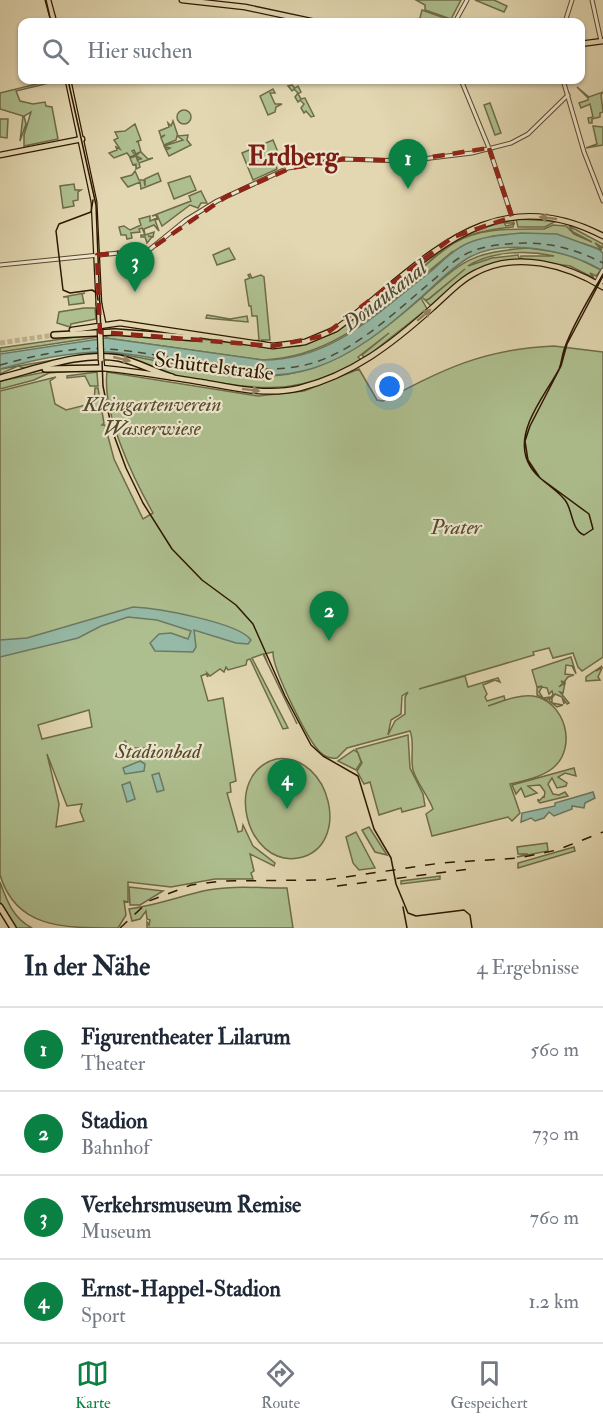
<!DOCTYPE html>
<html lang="de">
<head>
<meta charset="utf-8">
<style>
	:root { --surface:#fff; --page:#f2f2f3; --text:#1f2937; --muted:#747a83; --line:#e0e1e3; --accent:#0b8043 }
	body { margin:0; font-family:"IM FELL Double Pica",serif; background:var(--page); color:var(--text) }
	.you { position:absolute; left:390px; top:387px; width:21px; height:21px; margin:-15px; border:4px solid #fff; border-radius:50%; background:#1a73e8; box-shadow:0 0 0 9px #1a73e833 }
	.badge { display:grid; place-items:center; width:39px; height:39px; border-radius:50%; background:var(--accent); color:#fff; font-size:20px; font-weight:700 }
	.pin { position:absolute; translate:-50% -50px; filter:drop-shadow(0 2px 3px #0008) }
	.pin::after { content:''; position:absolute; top:32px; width:21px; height:18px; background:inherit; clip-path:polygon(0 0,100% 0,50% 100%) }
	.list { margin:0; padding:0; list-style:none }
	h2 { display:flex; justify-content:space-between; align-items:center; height:78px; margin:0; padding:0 24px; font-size:26px }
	h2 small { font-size:20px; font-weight:400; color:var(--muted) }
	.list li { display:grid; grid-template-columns:39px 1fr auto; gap:18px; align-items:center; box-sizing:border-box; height:84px; padding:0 24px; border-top:2px solid var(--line) }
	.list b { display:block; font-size:22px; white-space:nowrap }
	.list p { margin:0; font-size:20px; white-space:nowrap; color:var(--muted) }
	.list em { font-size:20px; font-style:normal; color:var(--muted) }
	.icon { flex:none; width:33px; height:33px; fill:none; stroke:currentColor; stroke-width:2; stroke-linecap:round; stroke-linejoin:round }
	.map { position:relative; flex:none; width:603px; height:928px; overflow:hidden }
	.search { position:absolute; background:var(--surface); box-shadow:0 2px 4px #0004; left:18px; right:18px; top:18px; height:66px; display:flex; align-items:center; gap:15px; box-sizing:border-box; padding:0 21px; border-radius:12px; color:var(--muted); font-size:22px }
	.sheet { height:414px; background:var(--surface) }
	nav { display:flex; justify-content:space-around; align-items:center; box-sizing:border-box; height:84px; border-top:2px solid var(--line); background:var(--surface); font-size:16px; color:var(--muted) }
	nav a { display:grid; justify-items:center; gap:3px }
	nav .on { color:var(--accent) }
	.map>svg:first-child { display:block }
	.green { fill:#aebf8f; stroke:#6e6b48; stroke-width:1.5; fill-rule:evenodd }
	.water { fill:#95baa7; stroke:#6c7964; stroke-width:1.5 }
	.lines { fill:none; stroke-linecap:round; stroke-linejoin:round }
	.ferry { stroke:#4d4832; stroke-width:1.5; stroke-dasharray:8 6; stroke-linecap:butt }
	.highway-tunnel { stroke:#beb18e; stroke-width:5; stroke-dasharray:5 2.5; stroke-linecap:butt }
	.minor-casing { stroke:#5b472c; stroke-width:5 }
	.major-casing { stroke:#2e1700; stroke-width:7 }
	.highway-casing { stroke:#2e1700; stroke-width:8 }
	.minor { stroke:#ece5cc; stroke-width:3 }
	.major { stroke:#e2d7b1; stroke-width:4.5 }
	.highway { stroke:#e2d7b1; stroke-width:5 }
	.tram { stroke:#2e1700; stroke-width:1.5 }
	.rail { stroke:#2e1700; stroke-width:1.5; stroke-dasharray:10 10; stroke-linecap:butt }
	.major-bridge-casing { stroke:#2e1700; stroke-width:7; stroke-linecap:butt }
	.major-bridge { stroke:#e2d7b1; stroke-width:4.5 }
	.oneway { fill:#918161 }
	.marked { fill:none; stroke:#8f2418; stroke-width:4.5; stroke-dasharray:12 8; stroke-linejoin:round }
	.labels { text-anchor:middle; stroke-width:4.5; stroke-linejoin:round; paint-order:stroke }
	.street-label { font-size:21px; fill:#2e1700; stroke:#ece5cc }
	.park-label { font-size:21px; font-style:italic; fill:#54492b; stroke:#ece5cc }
	.water-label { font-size:22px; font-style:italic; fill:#4d4832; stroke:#ece5cc }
	.district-label { font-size:27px; font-weight:bold; fill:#7a1f14; stroke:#ece5cc }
</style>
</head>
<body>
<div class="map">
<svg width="603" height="928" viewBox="0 0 603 928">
	<rect width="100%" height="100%" fill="#e2d7b1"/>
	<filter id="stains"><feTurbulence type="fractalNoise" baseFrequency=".00333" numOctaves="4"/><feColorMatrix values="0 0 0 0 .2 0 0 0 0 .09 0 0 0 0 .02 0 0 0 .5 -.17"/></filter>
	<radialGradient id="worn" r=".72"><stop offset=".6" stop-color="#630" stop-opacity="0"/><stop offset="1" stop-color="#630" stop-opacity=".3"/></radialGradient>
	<!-- green -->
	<g class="green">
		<path d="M416,0H461L451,19L425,10V5Z"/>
		<path d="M475,0H494L507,6L504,12Z"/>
		<path d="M422,10L450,20L452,22H419Z"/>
		<path d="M48,81L49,83L16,91L20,101L33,104L45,102L46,106L52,107L58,139L24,146V135L31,112L24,116L26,124L20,141L23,116L0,109V93Z"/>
		<path d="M292,85L295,88L298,86L301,92L298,94L301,99L305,98L314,116L311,117L306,111L304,113L301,108L304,104L300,100L298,102L295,97L298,93L294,89L292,91L288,86Z"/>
		<path d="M577,87L589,97L603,92L601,95L603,112L600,113V117L592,119V123H589L588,118L593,117L590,104L581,108L579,103L588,100V98Z"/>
		<path d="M273,89L275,93H270L275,104H282L276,107L275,112L268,115L260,96Z"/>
		<path d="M490,103L501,133L495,135L484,105Z"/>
		<circle cx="184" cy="117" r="7"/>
		<path d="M0,119H8L7,138L0,137Z"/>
		<path d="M173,121L178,136L188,135L187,140L191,145L169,156L166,150L170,148L166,147V150L164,146L183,140L177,136L176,140L164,145L161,138L165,135L161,137L159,131L169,127L168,123L171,126Z"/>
		<path d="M135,124L141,140L136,142L138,141L141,152L148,159L153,158L139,163L140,167L136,169V164L133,165L130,158L136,156L138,162V159H142L136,156L140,152L136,154L134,150L132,151L135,155L130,157L127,153L114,158L109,153L117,150L116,147L120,149L114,140L118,138L115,132L125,131Z"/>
		<path d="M593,126L603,127V145L586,148L597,144Z"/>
		<path d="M273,140L282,162L276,165L277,169L253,180L242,153Z"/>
		<path d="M135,171L139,180H144L145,186V179L158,173L161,181L141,189L140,182L128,187L121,178L132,175Z"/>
		<path d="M190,176L196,190L174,199L168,183Z"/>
		<path d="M74,184L75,190H81L78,192V200L73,201L74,206L63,208L60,186Z"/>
		<path d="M201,191L207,203H201L198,208L190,205L162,226L157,215L158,219L155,220L159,231L154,225L144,229L145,235L154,232L153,237L148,236L152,237L147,243L145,237H141V235H145L142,228L139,229L140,232L131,233L132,238L127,239L126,235H121L119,227L124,226L130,230L141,225L139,219L150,216V221L157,218L156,215L152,216L191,201L189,196Z"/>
		<path d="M516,219L556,221L545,227H518Z"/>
		<path d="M513,220L514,223H504L506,226L514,224L513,227C488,229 462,234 441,250C430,260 422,272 408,276C446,244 464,230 513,220Z"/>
		<path d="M553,225L566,226L574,234L592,242L573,232L569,226L603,244V248L595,243L602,250L582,243L493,236L452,252L412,285L409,282L417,275L409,281L407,279C425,268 436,254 454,243C481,227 515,229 544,229Z"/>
		<path d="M229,248L235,259L217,265L213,255Z"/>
		<path d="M528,248L569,254L601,270L596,276L590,273L594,278L570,266L521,259V256H554C527,250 491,251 468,266L492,258L518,255L520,260C479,264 461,280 431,306L426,301L465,269L429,299L425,300L422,297C463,260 472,252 528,248Z"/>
		<path d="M250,274L252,278L261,275L264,277L270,340H261L267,343L255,341L259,340L257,316H252L251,306H249L245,280L250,278L248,275Z"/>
		<path d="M404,279L410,286C366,323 323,358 262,360L106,338L107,333L193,338L271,348L300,346L333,333Z"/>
		<path d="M85,293L82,294L84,303L69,305L68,297H63Z"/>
		<path d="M421,298L427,309L365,358L362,355L389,333L358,357L361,360C303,393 270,391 207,381C192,379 175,378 161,373C142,365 128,356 106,354L115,353C163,361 222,377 269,376C328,374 379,335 421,298Z"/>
		<path d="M84,308H95L96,319L71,324L70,327L57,323L59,312Z"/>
		<path d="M207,315L230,319L247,316L248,322L206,318Z"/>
		<path d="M89,335L105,336L0,352V348Z"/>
		<path d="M554,346L603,352V657L582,671L578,667L573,653L553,658L549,648L533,652L534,655L419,689L465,676L468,687L498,678L500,682L495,680L483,685L487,694L485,697L487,701L504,696L505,700L488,706C501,702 518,694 533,696C565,701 578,747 553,768C542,777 524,781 510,784L520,813L512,821L508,817L432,836L426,814L433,809C428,795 417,784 413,770C410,758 415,742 410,731L347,748L337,758C330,759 325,757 320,752C308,741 272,668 273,652L264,654L268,664L297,724L263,654L252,658L288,728L283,729L250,659L247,660L246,665L228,670L226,667L224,672L220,669L210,676L207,673L208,677L206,674L201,676L208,701L223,698L236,781L230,783L231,792L227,793L238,832L242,831L243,825L253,846L275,863L274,866L250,854L254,871L251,873L253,879H215L171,887L128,882V902L124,901L126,915L118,928C61,928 16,928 0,875V391L56,377L50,381L55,404L66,410L94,403L95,388H98L104,423L102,425H105L114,459L143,519L153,513C133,478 102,413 107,372L258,396L304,391L359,369L377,400L383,401C444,369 483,349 554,346ZM408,692L405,697V714L395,721L388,735L391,720L401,714L402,696ZM89,710L92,727L42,739L38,725ZM47,754L67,806L82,804L80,811L84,821L56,827L59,804Z"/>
		<path d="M96,353L24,368L18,366L0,374V369Z"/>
		<path d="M55,370H85L49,373L34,380L0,389V381Z"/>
		<path d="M97,372L98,386H90L85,376L67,378V376Z"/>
		<path d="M571,657L576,674L572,666L566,665L565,674L574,675L568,677L564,682L561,681L563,683L559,687L565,683L563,693L560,692L569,703L567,704L564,700V704L562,697L555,694L552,698V703L563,705L557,707L549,701L553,694L552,691L549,694L547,688L542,687L539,692L543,698L550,697L547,700L537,695V688L542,686L537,687L532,670Z"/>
		<path d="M602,666L596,671L602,668L598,677L600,680L586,681V677Z"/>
		<path d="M408,735L410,768L423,794L425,806L402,812L401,808L379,815L370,782L364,784L357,771L362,763L356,749Z"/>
		<path d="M354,750L358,753L361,762L356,770L338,761Z"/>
		<path d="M276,759C331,752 353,848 298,858C246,867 222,774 276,759Z"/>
		<path d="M574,768L576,776L565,773L558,777L567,783L566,786L557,788L552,778L548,784L553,794L559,795L565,792L568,796L540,803L538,801V799L539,801L544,796V798L545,792L540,785L528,786L537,793L525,797L521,788L516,794L512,785Z"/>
		<path d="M369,827L385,852L387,855L375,852L362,830Z"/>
		<path d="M356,832L375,868L359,870L353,863L346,837Z"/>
		<path d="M547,843L548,851L517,857L528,854H518L517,847Z"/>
		<path d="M574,847L575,851L518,868V863Z"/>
		<path d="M440,876V879L401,884V881Z"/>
		<path d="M0,882C7,901 13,918 32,928H16L13,925L0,902Z"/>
		<path d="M129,887L163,891L140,905H130Z"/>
		<path d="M287,888L293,928H147V922L149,925L150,920L147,919L146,911L140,919L132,921L129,909C156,905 178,897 203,891C229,885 260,888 287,888Z"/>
	</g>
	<!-- water -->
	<g class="water">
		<path d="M521,233L557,234L598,249L603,253V271C568,250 506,237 468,258C450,269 435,285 419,299C389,326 354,355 314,368C245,390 176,356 108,352C72,351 34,360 0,369V354L106,338L263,360C333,360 378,312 430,272C442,262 451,251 466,244C484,236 502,235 521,233Z"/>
		<path d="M133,607C156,608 238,622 251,640L248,644L236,643L194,630L196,647L193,652L155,651L150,643L159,634L171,633L188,639L191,631L157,620L128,617L101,626L78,638L0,657V640L27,638Z"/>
		<path d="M125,741L131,748H147L148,754L137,756L133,749L121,753L120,749Z"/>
		<path d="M140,761L145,764L144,771L125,774L123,768Z"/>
		<path d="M159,773L164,790L157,792L152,775Z"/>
		<path d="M130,782L135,799L127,802L122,785Z"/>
		<path d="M593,792L595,798L585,803L584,808L572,806V809L554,816L549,812L544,818L535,821L531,818L521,822L522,813L555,806V803Z"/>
	</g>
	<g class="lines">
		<!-- ferry -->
		<path class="ferry" d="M0,365C34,356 73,346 108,349C172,353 255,382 316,362C360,347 396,311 431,282C441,274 449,264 459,258C479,245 502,244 525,243C554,243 577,250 603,263"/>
		<!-- highway-tunnel -->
		<path class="highway-tunnel" d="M0,343L54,335"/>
		<defs>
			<g id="minor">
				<path d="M592,0L601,41"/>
				<path d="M455,22L467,0"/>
				<path d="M565,22L572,0"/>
				<path d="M461,80L489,148L512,217"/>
				<path d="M563,80L584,152L603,201"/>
				<path d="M0,265L149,250L186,220L217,201L288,168L343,159L406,161L472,153L511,143L528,134L568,95"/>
				<path d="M596,283L603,270"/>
				<path d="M600,285L603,279"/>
			</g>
			<g id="major">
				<path d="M48,0L54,22"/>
				<path d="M182,0L245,7L315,22"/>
				<path d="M580,44L603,41"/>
				<path d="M68,80L94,202L100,327"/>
				<path d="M0,155L82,139"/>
				<path d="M99,304L103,323L100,326"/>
				<path d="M72,330L120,323L273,346L305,342L336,329C422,266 487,176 603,236"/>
				<path d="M101,359L102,368C135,371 168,377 201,382C234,388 267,396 300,388C352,375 392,344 431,309C446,296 460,280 477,272C518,251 566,265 603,287"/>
			</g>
			<g id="highway">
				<path d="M54,335L115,332L197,338"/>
				<path d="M45,369L102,368"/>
				<path d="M0,378C37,369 81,351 119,358C138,362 154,372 172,377"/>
				<path d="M0,907L13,928"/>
			</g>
		</defs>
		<!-- minor casing -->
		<use href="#minor" class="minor-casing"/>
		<!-- major casing -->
		<use href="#major" class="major-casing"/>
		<!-- highway casing -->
		<use href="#highway" class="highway-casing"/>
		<!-- minor -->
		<use href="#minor" class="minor"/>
		<!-- major -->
		<use href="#major" class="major"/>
		<!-- highway -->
		<use href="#highway" class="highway"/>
		<!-- tram -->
		<g class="tram">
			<path d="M46,0L51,22"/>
			<path d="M68,80L96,205L103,386L112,430L126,468L143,503L172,549L202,580L236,605L253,624L285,696L311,745L323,756L358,776L374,829L391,858L396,884L408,913L416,916L464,910L470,915L472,928"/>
			<path d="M93,200L91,212L59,224L56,231L63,290L70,293L92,290L97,293L98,300"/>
			<path d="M603,274C590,297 574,322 565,347C562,354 562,362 559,369C546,394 517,427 526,457C533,479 552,484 565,500C573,510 571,530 584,535L593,529L589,514L540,478L528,460L525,441L530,426L561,366L567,344L603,276"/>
			<path d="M403,907L407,928"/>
		</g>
		<!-- rail -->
		<g class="rail">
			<path d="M337,886L470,869"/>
			<path d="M120,928L149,901L191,885L221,881L325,880L441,863L519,858L557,850L603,832"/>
		</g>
		<defs>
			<path id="major-bridge" d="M100,330L101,359"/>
		</defs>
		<!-- major-bridge casing -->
		<use href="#major-bridge" class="major-bridge-casing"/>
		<!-- major-bridge -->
		<use href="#major-bridge" class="major-bridge"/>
	</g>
	<!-- one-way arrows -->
	<defs><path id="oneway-solid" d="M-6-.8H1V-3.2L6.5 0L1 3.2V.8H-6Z" transform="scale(1.5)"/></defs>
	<g class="oneway">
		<use href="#oneway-solid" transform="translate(548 218) rotate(-174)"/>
		<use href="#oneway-solid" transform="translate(424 315) rotate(-40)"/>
		<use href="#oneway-solid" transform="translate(122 359) rotate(13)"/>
		<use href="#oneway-solid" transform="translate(251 390) rotate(7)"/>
	</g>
	<!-- marked area -->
	<path class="marked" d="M489,148L512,217L453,237L323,336L273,346L100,332L97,255L149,250L227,196L291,168L343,159L406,161Z"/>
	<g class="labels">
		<!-- street labels -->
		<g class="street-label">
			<text transform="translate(214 366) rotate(7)" y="7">Schüttelstraße</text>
		</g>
		<!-- park labels -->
		<g class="park-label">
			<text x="152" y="411">Kleingartenverein<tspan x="152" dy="24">Wasserwiese</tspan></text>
			<text x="456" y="534">Prater</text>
			<text x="158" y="758">Stadionbad</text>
		</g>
		<!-- water labels -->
		<g class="water-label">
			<text transform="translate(384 295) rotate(-38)" y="8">Donaukanal</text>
		</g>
		<!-- district labels -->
		<g class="district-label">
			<text x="293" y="165">Erdberg</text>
		</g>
	</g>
	<rect width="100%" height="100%" filter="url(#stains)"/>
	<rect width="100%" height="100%" fill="url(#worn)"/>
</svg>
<div class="you"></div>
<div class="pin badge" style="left:408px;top:189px">1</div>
<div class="pin badge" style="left:329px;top:641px">2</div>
<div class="pin badge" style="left:135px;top:292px">3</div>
<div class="pin badge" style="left:287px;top:809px">4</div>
<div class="search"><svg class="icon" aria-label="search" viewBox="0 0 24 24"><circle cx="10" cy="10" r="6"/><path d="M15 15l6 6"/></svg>Hier suchen</div>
</div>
<section class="sheet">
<h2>In der Nähe<small>4 Ergebnisse</small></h2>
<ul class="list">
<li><span class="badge">1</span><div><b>Figurentheater Lilarum</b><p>Theater</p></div><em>560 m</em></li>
<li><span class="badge">2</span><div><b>Stadion</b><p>Bahnhof</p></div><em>730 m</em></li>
<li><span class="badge">3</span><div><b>Verkehrsmuseum Remise</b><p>Museum</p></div><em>760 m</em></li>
<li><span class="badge">4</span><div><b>Ernst-Happel-Stadion</b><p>Sport</p></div><em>1.2 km</em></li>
</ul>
</section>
<nav>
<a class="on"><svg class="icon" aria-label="map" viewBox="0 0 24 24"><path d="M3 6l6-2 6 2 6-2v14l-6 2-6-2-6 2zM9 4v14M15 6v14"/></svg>Karte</a>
<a><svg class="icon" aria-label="directions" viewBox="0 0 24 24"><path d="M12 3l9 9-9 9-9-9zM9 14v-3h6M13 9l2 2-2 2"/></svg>Route</a>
<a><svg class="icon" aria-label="saved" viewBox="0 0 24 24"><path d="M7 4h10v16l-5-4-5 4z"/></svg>Gespeichert</a>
</nav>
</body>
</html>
